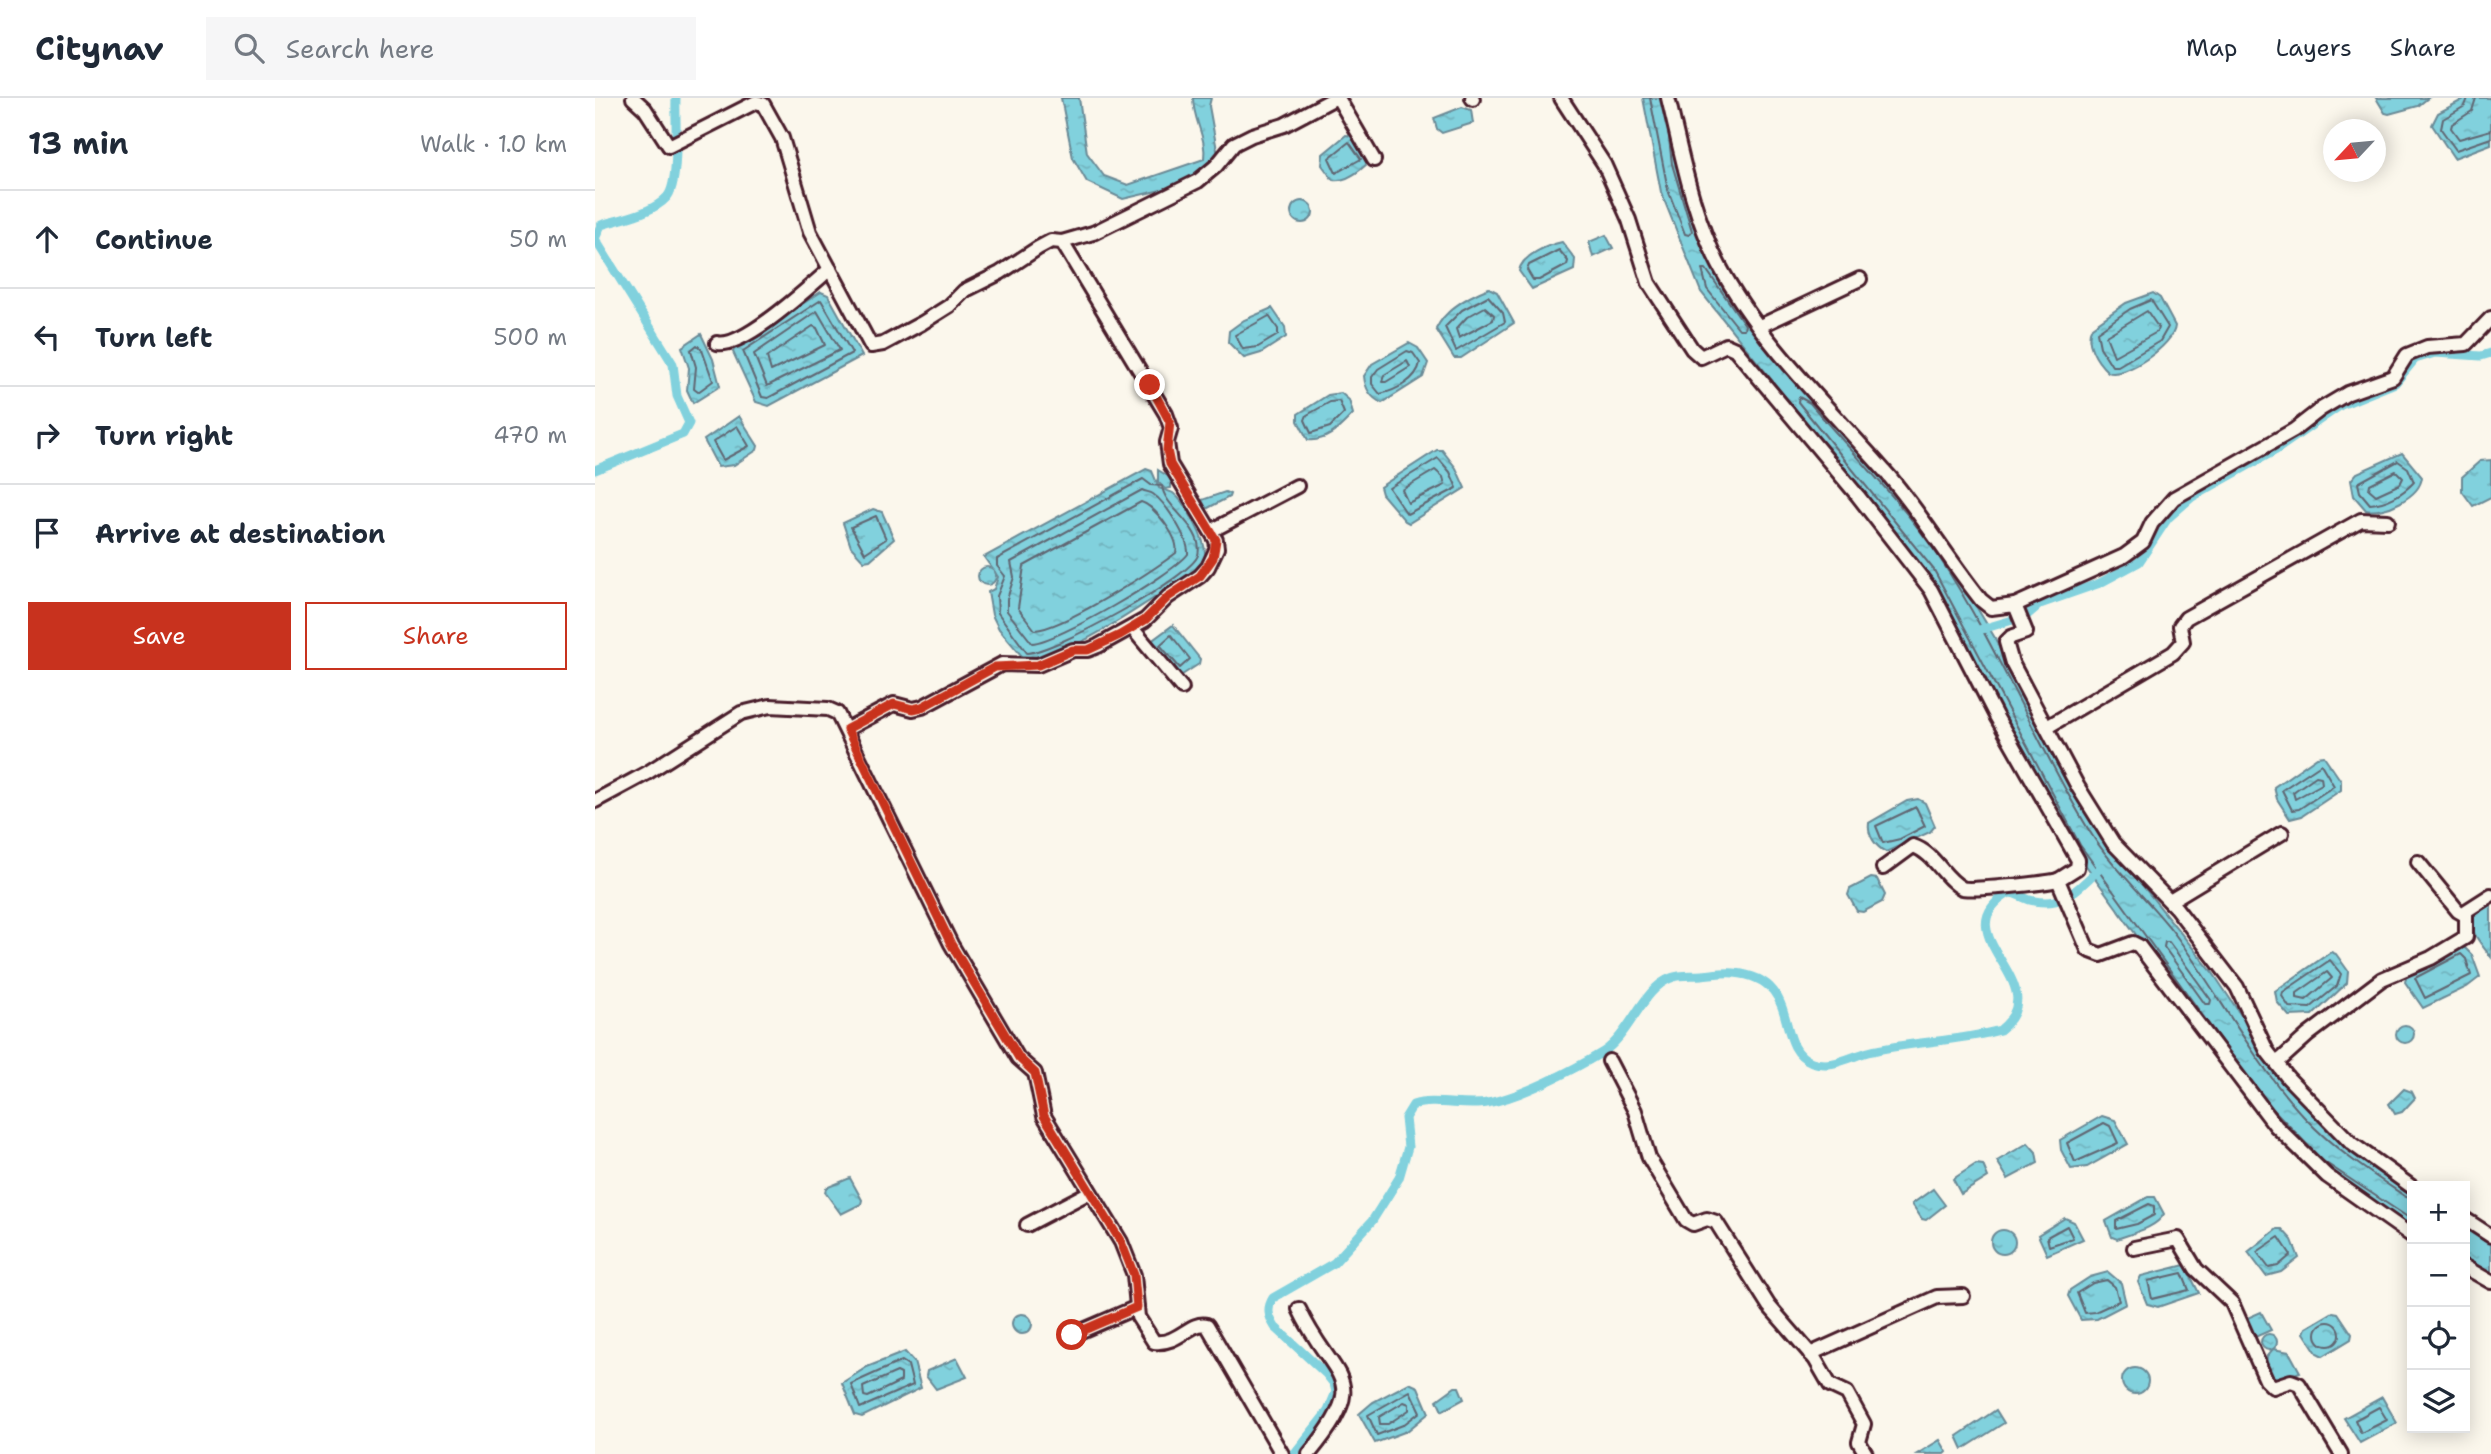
<!DOCTYPE html>
<html lang="en">
<head>
<meta charset="utf-8">
<style>
	:root { --surface:#fff; --page:#f6f6f7; --text:#1f2937; --muted:#747a83; --line:#e0e1e3; --accent:#c8321e }
	body { margin:0; font-family:"Shantell Sans",sans-serif; background:var(--page); color:var(--text) }
	.controls { position:absolute; right:21px; bottom:21px; display:grid; overflow:hidden; border-radius:0px; box-shadow:0 4px 18px #0003 }
	.controls button { width:63px; height:63px; display:grid; place-items:center; padding:0; border:0; border-bottom:2px solid var(--line); background:var(--surface); color:var(--text); font:35px sans-serif }
	.compass { position:absolute; left:1728px; top:21px; width:63px; height:63px; border-radius:50%; background:var(--surface); box-shadow:0 4px 18px #0003; rotate:244deg }
	.stop { position:absolute; width:21px; height:21px; margin:-16px; border:5px solid #c8321e; border-radius:50%; background:#fff }
	.stop.end { background:#c8321e; border-color:#fff; box-shadow:0 2px 7px #0008 }
	.list { margin:0; padding:0; list-style:none }
	h2 { display:flex; justify-content:space-between; align-items:center; height:91px; margin:0; padding:0 28px; font-size:30px }
	h2 small { font-size:23px; font-weight:400; color:var(--muted) }
	.list li { display:grid; grid-template-columns:46px 1fr auto; gap:21px; align-items:center; box-sizing:border-box; height:98px; padding:0 28px; border-top:2px solid var(--line) }
	.list b { display:block; font-size:26px; white-space:nowrap }
	.list em { font-size:23px; font-style:normal; color:var(--muted) }
	.actions { display:flex; gap:14px; padding:21px 28px }
	.actions a { flex:1; padding:16px 0; border:2px solid var(--accent); border-radius:0px; text-align:center; font-size:24px; color:var(--accent) }
	.actions .main { background:var(--accent); color:#fff }
	.icon { flex:none; width:38px; height:38px; fill:none; stroke:currentColor; stroke-width:2; stroke-linecap:round; stroke-linejoin:round }
	.map { position:relative; flex:none; width:1896px; height:1356px; overflow:hidden }
	header { display:flex; align-items:center; gap:42px; box-sizing:border-box; height:98px; padding:0 35px; background:var(--surface); border-bottom:2px solid var(--line) }
	header strong { font-size:33px }
	nav { display:flex; gap:38px; margin-inline-start:auto; font-size:24px }
	.search { width:490px; height:63px; background:var(--page); display:flex; align-items:center; gap:18px; box-sizing:border-box; padding:0 24px; border-radius:0px; color:var(--muted); font-size:26px }
	main { display:flex }
	aside { flex:1; background:var(--surface) }
	.map>svg:first-child { display:block }
	.water { fill:url(#water-ripples); stroke:#6b8a96; stroke-width:2 }
	.lines { fill:none; stroke-linecap:round; stroke-linejoin:round }
	.shore { stroke:#606672; stroke-width:2 }
	.canal { stroke:#81d1dd; stroke-width:9 }
	.minor-casing { stroke:#4a1f2b; stroke-width:18 }
	.minor { stroke:#fbf7ec; stroke-width:12 }
	.route { stroke:#c8321e; stroke-width:9 }
</style>
</head>
<body>
<header>
<strong>Citynav</strong>
<div class="search"><svg class="icon" aria-label="search" viewBox="0 0 24 24"><circle cx="10" cy="10" r="6"/><path d="M15 15l6 6"/></svg>Search here</div>
<nav><a>Map</a><a>Layers</a><a>Share</a></nav>
</header>
<main>
<aside>
<h2>13 min<small>Walk · 1.0 km</small></h2>
<ul class="list">
<li><svg class="icon" aria-label="ahead" viewBox="0 0 24 24"><path d="M12 20V5M6 11l6-6 6 6"/></svg><div><b>Continue</b></div><em>50 m</em></li>
<li><svg class="icon" aria-label="left" viewBox="0 0 24 24"><path d="M17 20v-9H6M10 6l-5 5 5 5"/></svg><div><b>Turn left</b></div><em>500 m</em></li>
<li><svg class="icon" aria-label="right" viewBox="0 0 24 24"><path d="M7 20v-9h11M14 6l5 5-5 5"/></svg><div><b>Turn right</b></div><em>470 m</em></li>
<li><svg class="icon" aria-label="arrive" viewBox="0 0 24 24"><path d="M6 21V4h12l-3 4 3 4H6"/></svg><div><b>Arrive at destination</b></div></li>
</ul>
<div class="actions"><a class="main">Save</a><a>Share</a></div>
</aside>
<div class="map">
<svg width="1896" height="1356" viewBox="0 0 1896 1356">
	<defs>
		<pattern id="water-ripples" width="26" height="14" patternUnits="userSpaceOnUse" patternTransform="scale(1.75)"><rect width="26" height="14" fill="#81d1dd"/><path d="M2 4q2-2 4 0t4 0M15 11q2-2 4 0t4 0" fill="none" stroke="#71b3be"/></pattern>
	</defs>
	<rect width="100%" height="100%" fill="#fbf7ec"/>
	<filter id="ink" filterUnits="userSpaceOnUse"><feTurbulence type="fractalNoise" baseFrequency=".0143" numOctaves="2"/><feDisplacementMap in="SourceGraphic" scale="14" xChannelSelector="R" yChannelSelector="G"/><feConvolveMatrix kernelMatrix="1 2 1 2 8 2 1 2 1" color-interpolation-filters="sRGB"/></filter>
	<g filter="url(#ink)">
		<!-- water -->
		<g class="water">
			<path d="M466,0H484L492,55L509,78L533,87L609,61C612,39 598,22 598,0H616L614,8L624,63L583,88L528,101L492,84L478,60Z"/>
			<path d="M1048,0H1073L1093,100L1115,164L1168,240L1297,387L1348,453L1400,540L1415,575L1498,726L1618,875L1681,970L1715,1014L1747,1046L1817,1095V1131L1723,1068L1662,1004L1479,751L1333,476L1106,194L1066,94Z"/>
			<path d="M1781,0H1833L1823,8L1794,16L1790,15Z"/>
			<path d="M1871,0H1896V46L1859,60L1837,27L1843,15Z"/>
			<path d="M867,9L876,12L878,25L847,35L842,31L839,20Z"/>
			<path d="M751,37L761,39L775,63C766,72 751,84 738,82L727,67L728,56Z"/>
			<circle cx="707" cy="114" r="11"/>
			<path d="M1011,137L1018,150L998,159L994,144Z"/>
			<path d="M967,144L980,161L979,172L937,191L924,173C927,157 953,147 967,144Z"/>
			<path d="M894,190L902,194L919,225L866,260H859L841,231C851,210 874,198 894,190Z"/>
			<path d="M226,194L233,197L267,258L174,308L161,304L138,254L140,249Z"/>
			<path d="M1558,195L1565,200L1580,228C1579,247 1529,281 1513,274C1501,263 1489,243 1497,229L1531,205Z"/>
			<path d="M677,210L690,229L691,239L666,255L649,260L633,244L634,233L649,222Z"/>
			<path d="M106,236L118,261L125,288L98,305L92,292L94,270L87,249Z"/>
			<path d="M814,245L823,250L833,265L828,279L787,305C776,300 770,290 769,278L777,266Z"/>
			<path d="M746,295L754,302L758,316C745,329 733,344 713,342L703,323V316L733,297Z"/>
			<path d="M144,318L163,348L162,352L139,367L123,369L109,342Z"/>
			<path d="M842,352H847L861,370L870,390L814,425L810,423L787,396L785,389Z"/>
			<path d="M1807,355L1827,379C1825,399 1789,416 1771,412L1759,398L1756,382L1762,375Z"/>
			<path d="M1896,362V399L1878,408L1867,393V379L1885,363Z"/>
			<path d="M551,371L557,373L564,390C568,392 575,393 578,395C590,404 615,446 609,461C602,479 579,487 564,497C523,523 480,554 431,563L404,531L397,517L393,494L399,491L403,479L389,459Z"/>
			<path d="M563,372L576,380V390L570,391L563,384Z"/>
			<path d="M630,394L635,396L634,399L611,411L607,402Z"/>
			<path d="M278,411L287,414L299,441L275,462L269,463L256,449L248,425Z"/>
			<circle cx="392" cy="478" r="9"/>
			<path d="M578,527L605,561L604,566L584,579L555,544Z"/>
			<path d="M1729,658L1746,683V692L1707,718L1695,721L1682,701L1679,689L1722,659Z"/>
			<path d="M1323,701L1330,705L1340,728L1335,734L1291,754C1281,749 1272,737 1274,725L1312,703Z"/>
			<path d="M1276,780L1282,781L1290,797L1287,804L1268,814L1262,813L1253,797L1255,791Z"/>
			<path d="M1896,803V859C1889,850 1871,830 1877,817C1880,811 1891,806 1896,803Z"/>
			<path d="M1868,848L1877,857L1885,879L1872,889L1828,910L1810,884L1812,877Z"/>
			<path d="M1736,854L1741,856L1753,873L1752,885L1718,917L1694,918L1682,904L1680,893Z"/>
			<circle cx="1810" cy="936" r="9"/>
			<path d="M1809,991L1817,994L1820,1000L1807,1014L1800,1016L1794,1006Z"/>
			<path d="M1507,1018L1520,1022L1533,1046L1492,1069L1476,1071L1466,1052L1465,1042Z"/>
			<path d="M1433,1045L1441,1054L1443,1065L1413,1081L1402,1063Z"/>
			<path d="M1381,1066L1388,1067L1393,1079L1366,1096L1358,1081Z"/>
			<path d="M255,1080L267,1102L266,1106L246,1116L230,1094L231,1090Z"/>
			<path d="M1338,1091L1350,1107L1331,1122L1327,1121L1317,1106Z"/>
			<path d="M1553,1099H1560L1569,1116C1560,1131 1537,1135 1522,1141L1517,1139L1511,1123Z"/>
			<path d="M1470,1120L1479,1124L1488,1141L1452,1157L1443,1137Z"/>
			<path d="M1870,1129L1896,1144V1183L1870,1166Z"/>
			<path d="M1682,1131H1687L1697,1142L1704,1160L1686,1174L1671,1178L1653,1154Z"/>
			<circle cx="1408" cy="1144" r="12"/>
			<path d="M1590,1167L1604,1195L1563,1209L1552,1206L1543,1184L1546,1178Z"/>
			<path d="M1513,1174L1526,1185L1531,1206L1502,1221L1486,1222L1473,1198L1475,1192L1495,1179Z"/>
			<path d="M1666,1214L1676,1232L1658,1240L1650,1221Z"/>
			<path d="M1738,1214L1743,1215L1757,1236L1756,1241L1728,1258L1722,1255L1709,1235L1711,1230Z"/>
			<circle cx="427" cy="1226" r="10"/>
			<circle cx="1674" cy="1244" r="8"/>
			<path d="M1678,1251L1694,1254L1705,1274L1683,1282C1674,1278 1671,1267 1672,1258Z"/>
			<path d="M310,1254L319,1264L326,1290L267,1319L260,1317L247,1285L272,1269Z"/>
			<path d="M362,1260L372,1279L341,1291L331,1278L332,1273Z"/>
			<circle cx="1540" cy="1283" r="13"/>
			<path d="M814,1285L823,1289L834,1315L812,1333L780,1345L764,1316L778,1304Z"/>
			<path d="M860,1289H864L869,1301L847,1313L842,1302Z"/>
			<path d="M1787,1299L1802,1325L1765,1345L1749,1320Z"/>
			<path d="M1401,1312L1409,1325L1368,1351L1362,1338Z"/>
			<path d="M1345,1342L1352,1354L1350,1356H1322Z"/>
		</g>
		<g class="lines">
			<!-- shore -->
			<g class="shore">
				<path d="M1055,0L1073,92L1090,136L1094,137L1097,133L1077,66L1074,40"/>
				<path d="M1873,0L1870,8L1848,21L1846,31L1861,52L1896,40"/>
				<path d="M1881,0L1877,13L1857,26L1856,30L1864,41L1896,32"/>
				<path d="M754,44L766,61L741,75L734,60Z"/>
				<path d="M964,152L973,163L972,167L944,182H938L932,172L934,167Z"/>
				<path d="M1107,171H1111L1150,227L1149,231H1144L1112,191Z"/>
				<path d="M893,198L908,215L910,224L861,253L850,229L867,212Z"/>
				<path d="M226,202L257,255L173,300L167,299L148,253Z"/>
				<path d="M1556,202L1573,229L1565,243L1523,268H1517L1505,249L1502,234L1535,211Z"/>
				<path d="M890,209L899,217L898,222L864,240L861,231L872,219Z"/>
				<path d="M222,213L245,252L172,288L159,256Z"/>
				<path d="M1552,213L1563,229L1562,234L1519,258L1511,238Z"/>
				<path d="M674,218L683,231V237L663,249L648,251L640,237Z"/>
				<path d="M218,228L222,230L230,247L176,273L172,259Z"/>
				<path d="M102,247L107,252L118,283L103,294L99,291L101,269L96,252Z"/>
				<path d="M812,253L818,255L825,265C822,282 800,293 785,296L777,286V279L783,271Z"/>
				<path d="M812,263L815,269L791,284H787L789,277Z"/>
				<path d="M744,303L749,315L735,329L716,335L710,322L712,317L735,304Z"/>
				<path d="M142,328L154,348L128,362L118,344Z"/>
				<path d="M843,360L855,374L862,390L812,416L794,390Z"/>
				<path d="M1803,363L1813,370L1819,384C1808,396 1792,405 1775,406L1765,394L1763,385Z"/>
				<path d="M840,372L848,379L850,387L813,405L807,392Z"/>
				<path d="M1801,373L1808,380L1805,386L1781,397L1774,391L1775,386Z"/>
				<path d="M548,381L556,387L567,388C569,410 610,430 603,457C597,479 457,555 432,555L403,515L402,498L410,478L402,468V461Z"/>
				<path d="M547,392C551,394 555,394 558,396C571,405 594,441 593,456C577,477 462,544 437,545L412,513V501L419,479L416,464Z"/>
				<path d="M546,404C560,408 585,441 581,455C557,473 467,531 440,532L423,510L429,468Z"/>
				<path d="M281,418L291,441L270,455L256,429Z"/>
				<path d="M576,537L595,561L585,570L565,547Z"/>
				<path d="M1726,666L1739,688L1704,711L1697,712L1687,692Z"/>
				<path d="M1721,678L1726,679L1727,686L1700,701L1698,694Z"/>
				<path d="M1321,709L1330,728L1305,741L1288,745L1281,728Z"/>
				<path d="M1570,844H1574L1616,902L1615,906H1610L1569,849Z"/>
				<path d="M1866,856L1871,861L1876,877L1830,900L1820,880Z"/>
				<path d="M1735,862L1746,876L1742,888L1715,910L1694,909L1687,898L1688,894Z"/>
				<path d="M1732,874L1737,880L1711,902L1702,900V895Z"/>
				<path d="M1626,943L1485,747L1339,472L1203,304L1204,299L1215,305C1258,356 1307,404 1344,459C1401,545 1439,641 1492,729C1515,768 1551,799 1579,835C1624,895 1659,966 1711,1021C1740,1052 1776,1075 1811,1099L1817,1100"/>
				<path d="M1678,1011L1728,1063"/>
				<path d="M1509,1025L1515,1028L1523,1045L1480,1064L1472,1045Z"/>
				<path d="M1728,1063L1817,1122"/>
				<path d="M1554,1106L1559,1108V1117L1542,1126L1521,1131V1123Z"/>
				<path d="M1472,1128L1478,1140L1454,1148L1452,1139Z"/>
				<path d="M1684,1139L1696,1157L1683,1168L1674,1170L1662,1154Z"/>
				<path d="M1587,1175L1594,1192L1557,1201L1553,1183Z"/>
				<path d="M1512,1182L1520,1189L1524,1203L1500,1214L1490,1215L1482,1195L1498,1185Z"/>
				<circle cx="1733" cy="1236" r="12"/>
				<path d="M307,1263L313,1267L318,1287L265,1310L256,1286Z"/>
				<path d="M302,1274L306,1276V1283L273,1299L269,1298L268,1289Z"/>
				<path d="M815,1293L825,1314L808,1327L782,1337L773,1317Z"/>
				<path d="M809,1304L814,1306V1312L793,1326H785L784,1319Z"/>
				<path d="M1784,1309L1792,1322L1766,1335L1760,1322Z"/>
			</g>
			<!-- canal -->
			<g class="canal">
				<path d="M0,372L88,336L94,325L82,298L78,266L0,141L6,127C26,121 58,115 72,99C85,85 80,20 81,0"/>
				<path d="M1384,532L1431,518L1445,506L1505,485L1544,464L1573,420L1597,399L1681,352L1746,307L1800,285L1820,261L1840,255L1886,258L1896,255"/>
				<path d="M699,1356L733,1313L741,1294L739,1286L731,1276L680,1229C674,1219 671,1211 678,1200L739,1165L777,1123L804,1080L813,1049L810,1020L818,1007C838,1000 869,1009 892,1005C924,1000 980,971 1008,954C1035,937 1048,890 1076,880C1086,876 1096,878 1107,877C1118,876 1129,874 1139,875C1209,881 1177,949 1217,964C1236,971 1255,959 1273,954C1317,943 1362,944 1405,932C1464,885 1344,836 1414,795C1423,795 1430,802 1440,803C1473,809 1484,787 1507,769"/>
			</g>
			<defs>
				<g id="minor">
					<path d="M38,0L50,11L74,48L161,4L168,6L187,40L215,134L276,248L288,246L327,225L354,208L369,193L405,175L443,150L456,143L467,144L571,316L576,330L572,344L575,366L621,442L622,450L613,469L605,478L573,499L550,522L503,548L493,552H478L443,567L407,566L327,609L318,611L299,606L252,631"/>
					<path d="M743,0L779,62"/>
					<path d="M877,0L878,1"/>
					<path d="M966,0L1009,66L1034,122L1054,185L1097,251L1106,259L1131,247L1140,251L1263,398L1336,492L1401,618L1483,762L1482,770L1463,782L1493,852L1506,857L1538,845L1544,848L1681,1028L1732,1078L1817,1138"/>
					<path d="M1073,0C1087,57 1097,115 1124,167C1166,246 1236,311 1294,378C1328,418 1354,462 1386,502L1396,510L1420,507L1431,534L1416,539L1411,544L1417,565L1483,689L1518,745L1581,810L1642,889L1672,953L1693,980L1756,1045L1817,1089"/>
					<path d="M467,144L498,135L603,83L621,68L639,46L657,37L689,27L740,0"/>
					<path d="M1165,228L1265,181"/>
					<path d="M122,245C148,251 214,189 235,171"/>
					<path d="M616,433L702,388"/>
					<path d="M1420,507L1529,458L1548,444L1557,425L1579,400L1699,332L1726,311L1753,295L1798,279L1812,257L1832,249L1871,246L1896,220"/>
					<path d="M537,530L587,590"/>
					<path d="M1452,629L1578,555L1588,544L1585,528L1591,520L1766,422L1793,423"/>
					<path d="M0,703L52,675L146,615L175,608L233,611L242,615L356,846L423,960L440,975L449,1018L526,1144L539,1177L543,1219L559,1244C583,1247 595,1223 612,1227L687,1356"/>
					<path d="M1823,764L1863,813L1870,817"/>
					<path d="M1288,770L1318,748C1340,755 1348,780 1367,790C1374,793 1452,785 1463,782"/>
					<path d="M1575,803L1687,735"/>
					<path d="M1014,963L1040,1013L1054,1060L1091,1122L1098,1126L1112,1121L1121,1124L1174,1208L1220,1261L1235,1287L1252,1295L1269,1326L1264,1344L1271,1356"/>
					<path d="M1682,965L1713,937L1787,881L1836,860L1871,839V813L1896,797"/>
					<path d="M1870,1121L1896,1138"/>
					<path d="M432,1127L495,1094"/>
					<path d="M1539,1150L1583,1141L1601,1171L1637,1205L1671,1282L1678,1289L1696,1283L1704,1286L1746,1356"/>
					<path d="M1870,1169L1896,1184"/>
					<path d="M704,1211C738,1284 779,1277 714,1356"/>
					<path d="M477,1237L542,1209"/>
					<path d="M1215,1256L1342,1199L1368,1198"/>
				</g>
			</defs>
			<!-- minor casing -->
			<use href="#minor" class="minor-casing"/>
			<!-- minor -->
			<use href="#minor" class="minor"/>
		</g>
	</g>
	<g class="lines" filter="url(#ink)">
		<!-- route -->
		<path class="route" d="M477,1237L542,1209L539,1177L526,1144L449,1018L440,975L424,960L356,846L252,631L299,606L318,611L327,609L400,569L443,567L478,552H493L525,537L550,522L573,499L605,478L618,460L621,442L575,366L572,352L575,324L555,287"/>
	</g>
</svg>
<div class="controls">
<button>+</button>
<button>−</button>
<button><svg class="icon" aria-label="locate" viewBox="0 0 24 24"><circle cx="12" cy="12" r="6"/><path d="M12 2v4M12 18v4M2 12h4M18 12h4"/></svg></button>
<button><svg class="icon" aria-label="layers" viewBox="0 0 24 24"><path d="M12 4l9 5-9 5-9-5zM3 14l9 5 9-5"/></svg></button>
</div>
<svg class="compass" viewBox="-18 -18 36 36"><path d="M0-13l5 13h-10z" fill="#e53935"/><path d="M0 13l5-13h-10z" fill="#747a83"/></svg>
<div class="stop" style="left:477px;top:1237px"></div>
<div class="stop end" style="left:555px;top:287px"></div>
</div>
</main>
</body>
</html>
